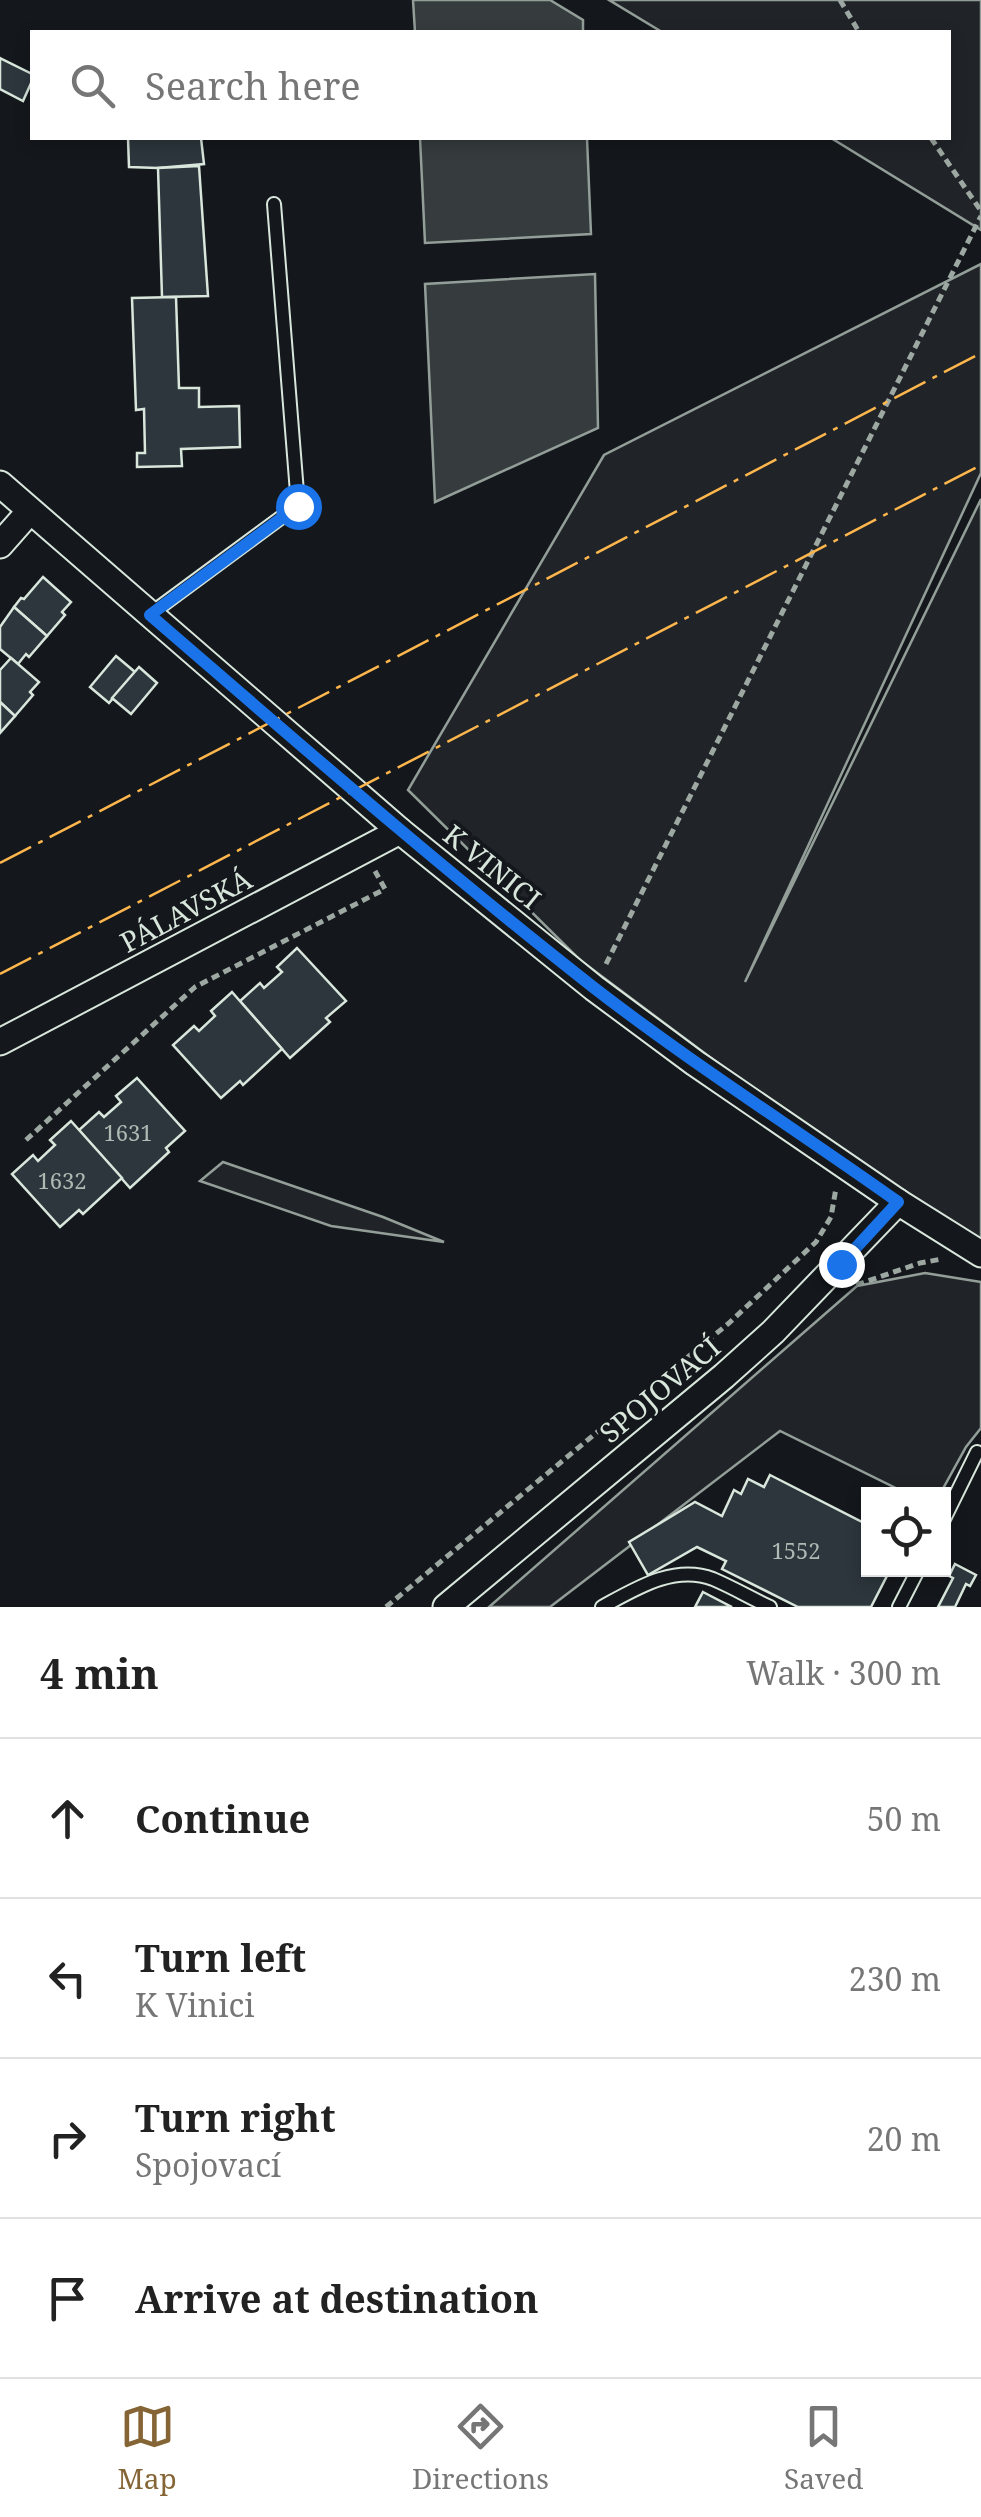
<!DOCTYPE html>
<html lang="en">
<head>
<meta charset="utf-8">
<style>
	:root { --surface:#fff; --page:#f2f2f2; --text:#222; --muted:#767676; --line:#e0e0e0; --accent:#856535 }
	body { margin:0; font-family:"Noto Serif",serif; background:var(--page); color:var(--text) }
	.controls { position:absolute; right:30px; bottom:30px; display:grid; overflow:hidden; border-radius:0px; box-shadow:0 5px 15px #0003 }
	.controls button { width:90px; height:90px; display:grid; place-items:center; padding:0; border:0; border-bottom:2px solid var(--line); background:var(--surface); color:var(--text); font:50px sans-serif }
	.stop { position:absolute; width:30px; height:30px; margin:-22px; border:8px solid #1a73e8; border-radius:50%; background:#fff }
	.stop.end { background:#1a73e8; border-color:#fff; box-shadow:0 2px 10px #0008 }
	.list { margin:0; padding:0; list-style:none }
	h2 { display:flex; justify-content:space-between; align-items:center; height:130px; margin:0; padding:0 40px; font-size:42px }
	h2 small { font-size:32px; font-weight:400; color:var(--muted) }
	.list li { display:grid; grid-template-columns:65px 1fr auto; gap:30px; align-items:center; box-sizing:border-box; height:160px; padding:0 40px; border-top:2px solid var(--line) }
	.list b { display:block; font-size:38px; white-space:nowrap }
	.list p { margin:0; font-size:32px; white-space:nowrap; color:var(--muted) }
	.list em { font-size:32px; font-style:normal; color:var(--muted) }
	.icon { flex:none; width:55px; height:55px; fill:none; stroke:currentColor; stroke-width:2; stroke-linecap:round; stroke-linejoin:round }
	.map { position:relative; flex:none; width:981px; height:1607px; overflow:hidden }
	.search { position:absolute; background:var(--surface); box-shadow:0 5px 15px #0003; left:30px; right:30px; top:30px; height:110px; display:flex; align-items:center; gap:25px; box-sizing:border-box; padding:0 35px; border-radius:0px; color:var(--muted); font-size:38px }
	.sheet { height:770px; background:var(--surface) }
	nav { display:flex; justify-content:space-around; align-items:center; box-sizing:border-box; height:140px; border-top:2px solid var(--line); background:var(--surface); font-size:28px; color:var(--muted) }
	nav a { display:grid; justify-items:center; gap:5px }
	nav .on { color:var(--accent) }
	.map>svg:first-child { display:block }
	.green { fill:#202428; stroke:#939e99; stroke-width:2.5 }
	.water { fill:#363b3e; stroke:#939e99; stroke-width:2.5 }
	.building { fill:#2c363c; stroke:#d8e6dc; stroke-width:2.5 }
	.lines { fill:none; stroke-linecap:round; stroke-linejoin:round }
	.service-casing { stroke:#d8e6dc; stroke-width:16 }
	.minor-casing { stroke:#d8e6dc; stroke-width:29 }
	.path { stroke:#9da8a2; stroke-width:5; stroke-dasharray:8 5; stroke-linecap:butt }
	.service { stroke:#14181c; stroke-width:12 }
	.minor { stroke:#14181c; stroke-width:25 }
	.power { stroke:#ffb74d; stroke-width:2.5; stroke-dasharray:35 8 5 8; stroke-linecap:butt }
	.route { stroke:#1a73e8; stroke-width:12 }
	.labels { text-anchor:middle; stroke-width:8; stroke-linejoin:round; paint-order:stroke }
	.number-label { font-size:22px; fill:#adbab4 }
	.street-label { font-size:28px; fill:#d8e6dc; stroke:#14181c }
</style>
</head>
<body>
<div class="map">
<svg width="981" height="1607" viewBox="0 0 981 1607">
	<rect width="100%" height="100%" fill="#14181c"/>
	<!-- green -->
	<g class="green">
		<path d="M609,0H981V230L831,138H948V32H662Z"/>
		<path d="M981,264V473L745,982L981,499V1260L580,960L408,790L604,455Z"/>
		<path d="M223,1162L383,1217L444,1242L331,1226L200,1181Z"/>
		<path d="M925,1273L981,1282V1428L966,1447L940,1494H908L780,1431L550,1607H489L857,1286Z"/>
	</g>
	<!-- water -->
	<g class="water">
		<path d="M413,0H550L583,20V32H415Z"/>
		<path d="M420,138H587L591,234L425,243Z"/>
		<path d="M595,274L598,428L435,502L425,284Z"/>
	</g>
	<!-- building -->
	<g class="building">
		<path d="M0,58L32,74V81L23,101L0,89Z"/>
		<path d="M128,138H201L204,164L158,168L129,167Z"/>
		<path d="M199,166L208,296L162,297L158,168Z"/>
		<path d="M176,297L179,388H199V407L239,406L240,447L181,449L182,466L137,467V453H145L144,409L136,410L132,298Z"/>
		<path d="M43,577L71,602L62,612L65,615L47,636L14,607L21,598L24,599Z"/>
		<path d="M14,607L47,636L29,657L26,654L18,664L0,649V627Z"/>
		<path d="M116,656L135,672L109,703L90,687Z"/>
		<path d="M11,658L39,682L30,692L33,695L15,716L0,702V670Z"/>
		<path d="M139,667L157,683L131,714L112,698Z"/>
		<path d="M0,702L15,716L0,733Z"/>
		<path d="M297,948L346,1001L326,1018L330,1022L290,1058L240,1001L260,983L264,988L282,972L277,967Z"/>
		<path d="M232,992L282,1049L243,1085L240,1081L221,1098L173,1045L194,1026L199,1031L215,1016L211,1011Z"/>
		<path d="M137,1078L185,1131L166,1148L169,1152L130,1188L79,1130L99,1112L104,1117L121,1102L116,1096Z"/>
		<path d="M71,1121L122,1178L83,1214L79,1210L60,1227L12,1174L33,1155L38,1161L55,1145L50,1140Z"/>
		<path d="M770,1475L868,1525V1570H890L871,1607H798L722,1569L726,1561L697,1547L648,1575L629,1542L695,1502L722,1516L734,1490L741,1494L748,1479L764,1487Z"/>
		<path d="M955,1564L976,1575L970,1586L966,1584L955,1607H938L953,1578L949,1576Z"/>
		<path d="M703,1592L732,1607H695Z"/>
	</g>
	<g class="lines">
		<defs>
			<g id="service">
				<path d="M149,615L298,505L274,204"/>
				<path d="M944,1519L977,1452"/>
				<path d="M602,1607C635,1589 674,1564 713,1579C732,1587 751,1598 770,1607"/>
				<path d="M899,1607L918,1570"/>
			</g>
			<g id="minor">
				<path d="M0,484L400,831L594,988L695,1063L898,1202L981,1254"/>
				<path d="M0,545L30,511"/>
				<path d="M0,1042L400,831"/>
				<path d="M446,1607L724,1376L773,1332L898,1202"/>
			</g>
		</defs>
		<!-- service casing -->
		<use href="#service" class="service-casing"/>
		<!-- minor casing -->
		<use href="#minor" class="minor-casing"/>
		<!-- path -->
		<g class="path">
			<path d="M840,0L859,32"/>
			<path d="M931,138L981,211"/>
			<path d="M606,964L981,216"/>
			<path d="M26,1140L195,987L385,889L375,871"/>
			<path d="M857,1282L859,1284L920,1263L942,1259"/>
			<path d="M386,1607L729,1323L816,1242L831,1217L836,1188"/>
		</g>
		<!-- service -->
		<use href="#service" class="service"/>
		<!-- minor -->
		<use href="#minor" class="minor"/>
		<!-- power -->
		<g class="power">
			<path d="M0,863L981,353"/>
			<path d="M0,974L981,465"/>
		</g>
	</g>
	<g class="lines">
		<!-- route -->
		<path class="route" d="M298,506L150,615C296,741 441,868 593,987C691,1063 797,1130 898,1202L841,1264"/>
	</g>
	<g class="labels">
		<!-- number labels -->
		<g class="number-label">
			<text x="128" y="1141">1631</text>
			<text x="62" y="1189">1632</text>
			<text x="796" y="1559">1552</text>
		</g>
		<!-- street labels -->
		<g class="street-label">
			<text transform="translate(492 867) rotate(39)" y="10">K VINICI</text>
			<text transform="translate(186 911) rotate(-28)" y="10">PÁLAVSKÁ</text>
			<text transform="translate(660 1390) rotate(-40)" y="10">SPOJOVACÍ</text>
		</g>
	</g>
</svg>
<div class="controls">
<button><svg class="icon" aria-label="locate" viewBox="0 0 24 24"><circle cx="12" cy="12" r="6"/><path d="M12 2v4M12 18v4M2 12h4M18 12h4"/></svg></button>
</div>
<div class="stop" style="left:298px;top:506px"></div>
<div class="stop end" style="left:841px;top:1264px"></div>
<div class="search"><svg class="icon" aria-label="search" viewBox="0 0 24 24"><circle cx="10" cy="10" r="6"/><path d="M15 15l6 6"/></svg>Search here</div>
</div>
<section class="sheet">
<h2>4 min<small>Walk · 300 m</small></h2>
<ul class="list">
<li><svg class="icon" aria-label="ahead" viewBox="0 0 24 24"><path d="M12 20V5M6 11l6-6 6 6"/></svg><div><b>Continue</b></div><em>50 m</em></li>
<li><svg class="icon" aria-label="left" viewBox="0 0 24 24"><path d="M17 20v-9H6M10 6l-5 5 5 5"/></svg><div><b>Turn left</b><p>K Vinici</p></div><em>230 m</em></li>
<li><svg class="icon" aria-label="right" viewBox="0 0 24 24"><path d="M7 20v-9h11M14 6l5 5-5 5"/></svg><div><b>Turn right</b><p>Spojovací</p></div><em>20 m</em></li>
<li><svg class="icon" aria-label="arrive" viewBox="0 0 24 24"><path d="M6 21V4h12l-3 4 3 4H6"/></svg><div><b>Arrive at destination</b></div></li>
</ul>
</section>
<nav>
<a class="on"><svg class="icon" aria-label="map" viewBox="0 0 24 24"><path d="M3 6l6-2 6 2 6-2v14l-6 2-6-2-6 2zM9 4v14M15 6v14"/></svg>Map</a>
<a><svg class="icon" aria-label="directions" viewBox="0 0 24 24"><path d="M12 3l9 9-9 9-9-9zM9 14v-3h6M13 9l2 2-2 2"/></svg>Directions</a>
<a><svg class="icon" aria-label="saved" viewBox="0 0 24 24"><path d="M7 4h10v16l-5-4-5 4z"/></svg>Saved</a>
</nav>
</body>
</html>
